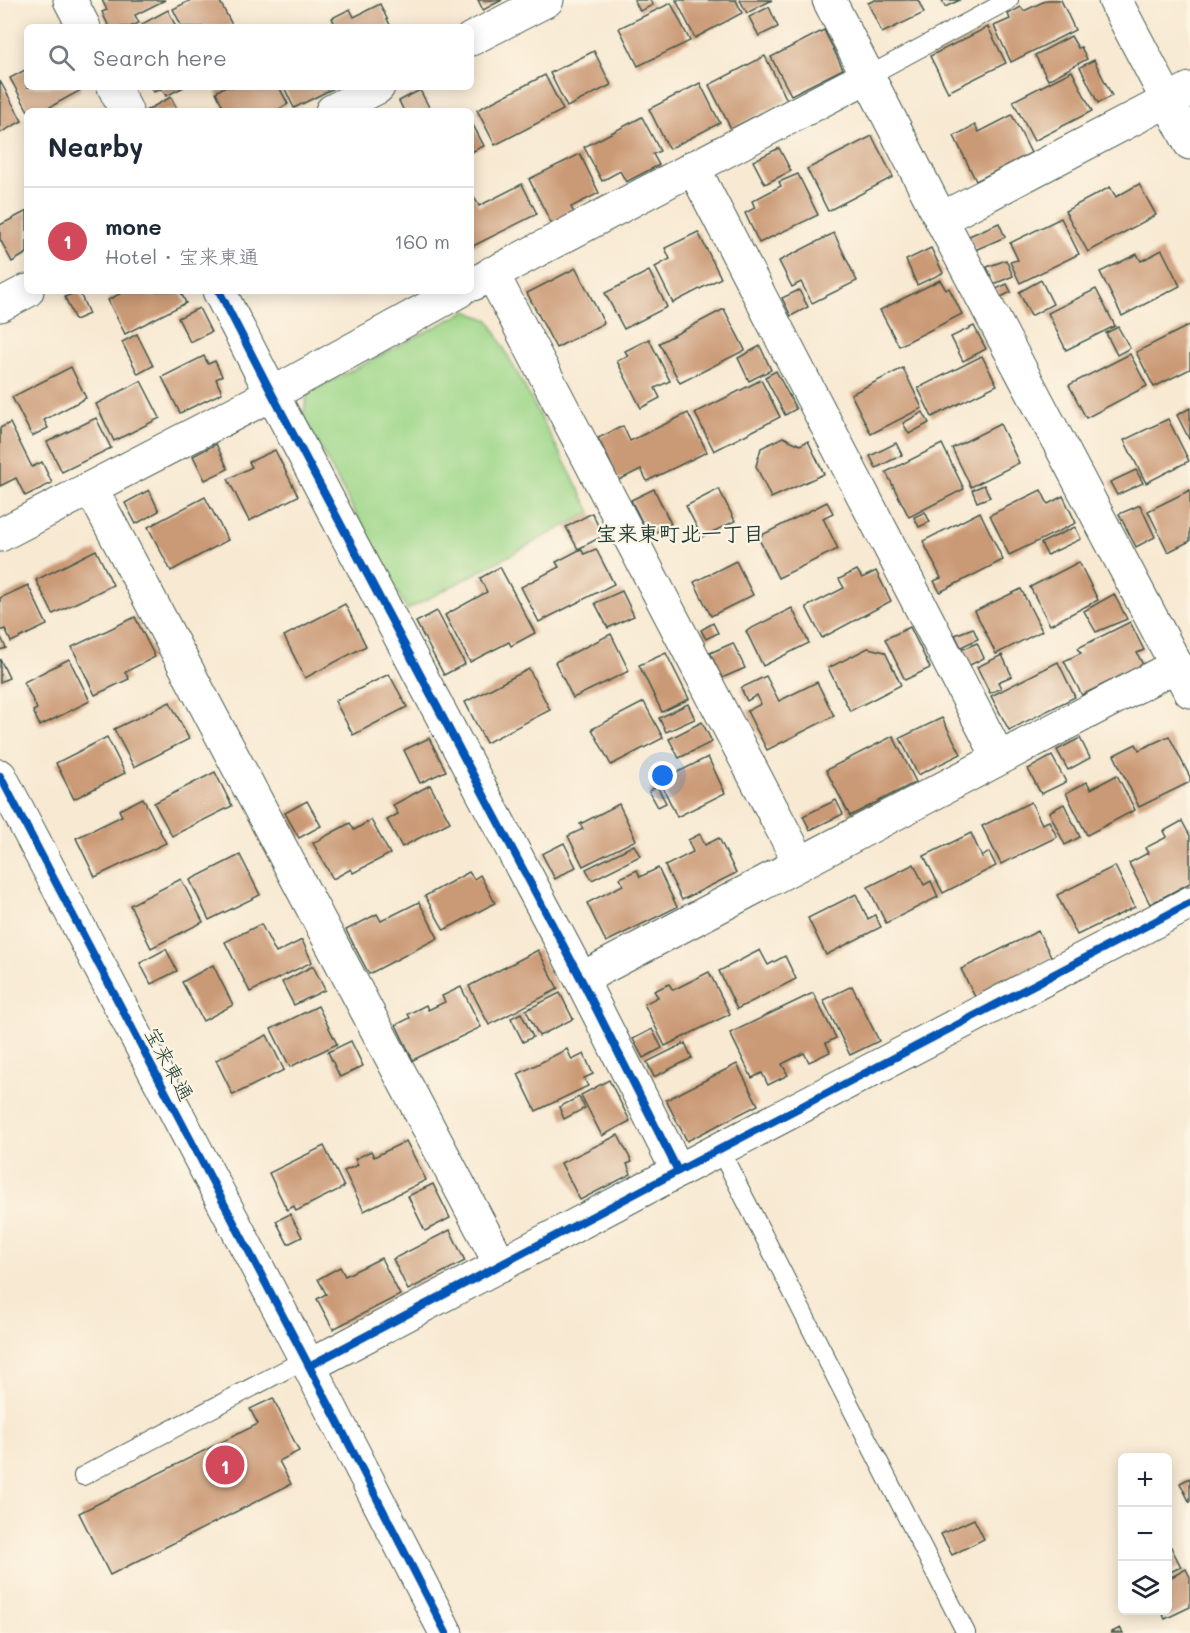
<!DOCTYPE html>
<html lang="en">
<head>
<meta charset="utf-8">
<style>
	:root { --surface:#fff; --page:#f2f2f3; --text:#1f2937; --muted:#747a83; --line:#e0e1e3; --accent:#d1495b }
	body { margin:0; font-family:Mali,"Klee One",sans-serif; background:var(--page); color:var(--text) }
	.controls { position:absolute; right:18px; bottom:18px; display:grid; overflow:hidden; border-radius:9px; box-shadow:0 3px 15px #0003 }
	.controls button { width:54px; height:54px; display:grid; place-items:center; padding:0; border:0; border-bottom:2px solid var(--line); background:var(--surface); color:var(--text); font:30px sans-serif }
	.you { position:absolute; left:663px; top:776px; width:21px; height:21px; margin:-15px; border:4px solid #fff; border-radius:50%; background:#1a73e8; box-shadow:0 0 0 9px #1a73e833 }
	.badge { display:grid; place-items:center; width:39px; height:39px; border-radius:50%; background:var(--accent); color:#fff; font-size:20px; font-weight:700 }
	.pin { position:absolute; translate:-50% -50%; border:3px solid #fff; box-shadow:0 2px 6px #0006 }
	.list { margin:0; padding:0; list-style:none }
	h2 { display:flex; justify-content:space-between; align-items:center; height:78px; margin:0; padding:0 24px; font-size:26px }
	h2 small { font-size:20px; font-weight:400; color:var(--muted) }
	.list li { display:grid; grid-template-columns:39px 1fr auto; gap:18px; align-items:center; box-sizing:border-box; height:108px; padding:0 24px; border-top:2px solid var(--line) }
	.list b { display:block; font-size:22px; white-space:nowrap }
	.list p { margin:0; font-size:20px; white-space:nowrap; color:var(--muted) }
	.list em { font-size:20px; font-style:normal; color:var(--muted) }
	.icon { flex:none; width:33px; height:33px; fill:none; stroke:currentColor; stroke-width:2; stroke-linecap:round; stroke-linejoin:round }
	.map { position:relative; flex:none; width:1190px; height:1633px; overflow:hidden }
	.search { position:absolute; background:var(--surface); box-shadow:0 3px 15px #0003; left:24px; top:24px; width:450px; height:66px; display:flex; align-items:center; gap:15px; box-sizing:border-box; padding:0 21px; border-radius:9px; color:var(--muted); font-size:22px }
	.panel { position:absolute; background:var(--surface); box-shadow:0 3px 15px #0003; left:24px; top:108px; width:450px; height:186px; border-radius:9px }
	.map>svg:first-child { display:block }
	.green { fill:#9fd78a; stroke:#5f8a5f; stroke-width:1.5 }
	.building { fill:#ca9974 }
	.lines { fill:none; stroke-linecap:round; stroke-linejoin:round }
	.service-casing { stroke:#40574c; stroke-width:20 }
	.minor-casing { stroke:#40574c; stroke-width:35 }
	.tertiary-casing { stroke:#40574c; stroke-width:35 }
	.service { stroke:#fff; stroke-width:18 }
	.minor { stroke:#fff; stroke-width:33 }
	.tertiary { stroke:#fff; stroke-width:33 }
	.cycleway-casing { stroke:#fcf5e5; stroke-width:11 }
	.cycleway { stroke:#0057b8; stroke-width:8 }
	.labels { text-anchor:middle; stroke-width:4.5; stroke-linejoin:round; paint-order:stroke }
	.street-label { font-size:20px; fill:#1f3d34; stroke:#fcf5e5 }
	.neighbourhood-label { font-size:21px; font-weight:bold; fill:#1f3d34; stroke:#fcf5e5 }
</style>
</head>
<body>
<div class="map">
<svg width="1190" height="1633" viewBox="0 0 1190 1633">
	<rect width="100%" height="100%" fill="#fcf5e5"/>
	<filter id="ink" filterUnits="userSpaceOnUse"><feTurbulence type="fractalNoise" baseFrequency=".0167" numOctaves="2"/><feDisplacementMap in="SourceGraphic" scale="12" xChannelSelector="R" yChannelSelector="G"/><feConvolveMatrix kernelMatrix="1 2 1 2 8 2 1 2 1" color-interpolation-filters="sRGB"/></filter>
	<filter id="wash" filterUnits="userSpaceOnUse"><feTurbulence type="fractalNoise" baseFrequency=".008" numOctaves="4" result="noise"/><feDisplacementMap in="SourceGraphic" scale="24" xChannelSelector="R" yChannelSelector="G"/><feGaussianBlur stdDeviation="1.35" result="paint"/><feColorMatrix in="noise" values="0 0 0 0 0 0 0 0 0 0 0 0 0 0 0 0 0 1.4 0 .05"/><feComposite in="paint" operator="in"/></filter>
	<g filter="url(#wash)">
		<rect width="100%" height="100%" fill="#f8e9d2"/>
		<!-- green -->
		<path class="green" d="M466,311L489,320L591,512L407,610L303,415L308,393Z"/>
		<g id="blocks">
			<!-- building -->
			<g class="building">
				<path d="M102,0H165L135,15L139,23L130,27H109L102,12L107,10Z"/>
				<path d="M191,0H219L232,25L228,27H182L173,9Z"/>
				<path d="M478,0H502L483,10Z"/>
				<path d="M634,0H650L653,5L640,11Z"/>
				<path d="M676,0H736L742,13L695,38Z"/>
				<path d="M740,0H772L747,13Z"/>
				<path d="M875,0H918L924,13L882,33L868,3Z"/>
				<path d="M942,0H960L945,7Z"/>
				<path d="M1047,0H1061L1075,30L1011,62L994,26L1010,19L1008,14L1021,7L1024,11Z"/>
				<path d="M671,3L690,41L638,66L619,28Z"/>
				<path d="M380,4L391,27H336L332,18L350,9L354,17Z"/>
				<path d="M769,7L778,27L759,36L749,17Z"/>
				<path d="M168,10L176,27H144L142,24Z"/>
				<path d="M988,27L1006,63L948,92L930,56Z"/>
				<path d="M824,30L843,69L791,95L771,57Z"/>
				<path d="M1071,36L1078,48L1081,47L1087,59L1048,80L1035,55Z"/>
				<path d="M594,51L611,85L567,107L550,73Z"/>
				<path d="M765,56L787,100L731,129L709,85Z"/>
				<path d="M1094,60L1112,96L1098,103L1080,67Z"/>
				<path d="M27,69V87H80L81,90L43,111H28L10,78Z"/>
				<path d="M1072,71L1092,111L1034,141L1013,101Z"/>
				<path d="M545,75L563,110L495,145L477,110Z"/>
				<path d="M0,81L22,121L0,133Z"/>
				<path d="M700,83L720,123L669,149L649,109Z"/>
				<path d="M151,87H184L166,96L161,88L154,92Z"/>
				<path d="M224,87H279L288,104L276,111H225L216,92Z"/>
				<path d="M284,87H336L294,108Z"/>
				<path d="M420,90L431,111H404L399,101Z"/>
				<path d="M171,97L178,111H145Z"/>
				<path d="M1012,115L1031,153L976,181L954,136L975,125L979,132Z"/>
				<path d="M642,117L660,151L653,154L659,165L626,182L620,171L602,181L584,147Z"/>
				<path d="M471,121L484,146L471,152Z"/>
				<path d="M872,136L893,177L828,211L807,169Z"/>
				<path d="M779,148L791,171L765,184L753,161Z"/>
				<path d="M580,154L599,193L571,207L574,213L552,225L529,179Z"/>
				<path d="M798,174L818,215L759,243L745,213L755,208L752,201L781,186L779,182Z"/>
				<path d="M522,184L537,214L471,247V191L479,206Z"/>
				<path d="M1139,184L1156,215L1088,252L1065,211L1110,187L1116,197Z"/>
				<path d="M27,211V253L12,262L0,239V225Z"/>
				<path d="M1061,218L1079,254L1020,283L1010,262L1018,260L1010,243Z"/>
				<path d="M999,223L1005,237L975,250L969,236Z"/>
				<path d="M698,232L721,278L673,303L655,267L670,259L665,248Z"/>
				<path d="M834,233L857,281L812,303L801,282L792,287L779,261Z"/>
				<path d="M931,248L943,273L917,285L906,260Z"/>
				<path d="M1162,250L1180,286L1122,316L1100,272L1137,254L1141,261Z"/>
				<path d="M1006,260L1013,276L994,284L987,267Z"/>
				<path d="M576,268L604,323L556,348L527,293Z"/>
				<path d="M649,271L667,307L624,329L605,293Z"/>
				<path d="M940,280L946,290L949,288L962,314L899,346L880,310Z"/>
				<path d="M1041,280L1053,304L1031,316L1019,292Z"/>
				<path d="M1007,284L1011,292L1001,297L996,289Z"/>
				<path d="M1096,289L1115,326L1066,350L1048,313Z"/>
				<path d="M799,290L808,307L791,316L782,298Z"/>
				<path d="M79,291L89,314L75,320L65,297Z"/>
				<path d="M125,291H180L186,303L125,334L108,300Z"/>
				<path d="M199,308L211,332L190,342L178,318Z"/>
				<path d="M724,309L745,350L680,383L659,343Z"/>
				<path d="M1190,325V369L1154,387L1136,352Z"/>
				<path d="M974,326L986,349L963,361L951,337Z"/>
				<path d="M1118,327L1130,348L1117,355L1106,333Z"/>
				<path d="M137,334L153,366L138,374L122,342Z"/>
				<path d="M649,339L670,381L655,388L660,398L641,408L617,361L628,356L625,351Z"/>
				<path d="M760,346L771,370L749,381L738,358Z"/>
				<path d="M1130,354L1147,386L1086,418L1069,385Z"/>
				<path d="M204,356L208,364L215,361L222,376L216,379L222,393L180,413L162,377Z"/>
				<path d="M982,356L997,385L932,417L918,388Z"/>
				<path d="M71,367L86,398L44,420L48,428L32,436L12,397Z"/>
				<path d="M903,368L922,408L871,434L851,394Z"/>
				<path d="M776,371L796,409L785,415L765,377Z"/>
				<path d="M761,380L780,417L714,451L695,413Z"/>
				<path d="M141,381L160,418L114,441L96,404Z"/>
				<path d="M1190,408V441L1177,415Z"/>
				<path d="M923,412L929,423L909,434L903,423Z"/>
				<path d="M688,413L707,452L647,481L641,469L619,480L598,438L623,426L630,441Z"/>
				<path d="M96,418L111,448L62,472L47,442Z"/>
				<path d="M1168,419L1189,461L1146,483L1124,440Z"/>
				<path d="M10,423L32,467L42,462L52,483L25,496L16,478L0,486V428Z"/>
				<path d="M1000,424L1019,463L971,487L952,448Z"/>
				<path d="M783,437L800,445L808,441L824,474L771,498L756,466L761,448Z"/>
				<path d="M896,443L902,455L876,468L870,456Z"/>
				<path d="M216,444L228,469L205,480L193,456Z"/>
				<path d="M942,444L964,489L909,517L886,472Z"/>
				<path d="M275,450L298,496L249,521L228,479L252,467L249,462Z"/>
				<path d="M1136,470L1143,483L1117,495L1110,482Z"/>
				<path d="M984,485L990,497L977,502L972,490Z"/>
				<path d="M654,489L671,524L649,536L631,500Z"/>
				<path d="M719,489L735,521L702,537L686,506Z"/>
				<path d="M149,490L159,511L136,524L125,503Z"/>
				<path d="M1041,490L1048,504L1063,496L1076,523L1009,555L990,515Z"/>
				<path d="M1190,490V541L1168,552L1148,511Z"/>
				<path d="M205,497L228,540L171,571L148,527Z"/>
				<path d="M827,502L833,513L823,518L838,549L778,578L758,537Z"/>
				<path d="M1140,505L1155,537L1136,547L1119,514Z"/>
				<path d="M925,512L930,522L919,527L914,517Z"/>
				<path d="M980,512L1003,560L940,592L934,581L941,578L923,541Z"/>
				<path d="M592,513L603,536L578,549L566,527Z"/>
				<path d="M1075,527L1081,539L1047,555L1041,543Z"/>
				<path d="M581,549L584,554L596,549L614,584L539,622L521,587L559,567L556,562Z"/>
				<path d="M96,550L113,585L53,614L36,580Z"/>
				<path d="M736,561L753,595L711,616L694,582Z"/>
				<path d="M1079,562L1098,600L1050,625L1030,587Z"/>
				<path d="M500,567L535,633L511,646L509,642L470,662L445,615L487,592L480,578Z"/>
				<path d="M857,570L862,578L876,571L891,601L822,638L806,607L844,588L839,579Z"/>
				<path d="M28,585L47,625L11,642L5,629L0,631V598Z"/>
				<path d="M1021,589L1042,631L996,654L975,611Z"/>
				<path d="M622,591L634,616L608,628L595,603Z"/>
				<path d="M1114,594L1127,619L1096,632L1084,611Z"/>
				<path d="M345,604L366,646L305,678L284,636Z"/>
				<path d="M792,608L809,643L763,666L746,631Z"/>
				<path d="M437,611L465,664L444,675L416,622Z"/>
				<path d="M135,617L155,657L125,672L129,679L95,695L72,647Z"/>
				<path d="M1130,622L1144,650L1137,653L1143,665L1082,695L1064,661L1081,653L1078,648Z"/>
				<path d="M713,623L718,633L706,639L701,630Z"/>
				<path d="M910,627L930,668L905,680L885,639Z"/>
				<path d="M973,628L978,639L961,647L955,635Z"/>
				<path d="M611,634L629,671L573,698L555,662Z"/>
				<path d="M0,635L6,648L0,650Z"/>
				<path d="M733,643L745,668L722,678L710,653Z"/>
				<path d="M977,643L984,658L968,666L961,650Z"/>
				<path d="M868,648L885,652L901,685L850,711L828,668Z"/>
				<path d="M666,653L689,699L662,712L639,665Z"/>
				<path d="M1002,655L1012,676L998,682L1001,688L990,693L977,667Z"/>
				<path d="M0,659L9,678L0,682Z"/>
				<path d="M69,659L90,701L40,726L33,711L37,709L24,682Z"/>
				<path d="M1058,662L1075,697L1009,730L991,696Z"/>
				<path d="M529,669L550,710L486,743L465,702Z"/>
				<path d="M389,674L407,707L353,735L335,701Z"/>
				<path d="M766,676L779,701L817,682L834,716L767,750L747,711L761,704L757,695L747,701L741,688Z"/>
				<path d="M170,702L189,739L134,767L114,729Z"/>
				<path d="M644,702L663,738L611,765L592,729Z"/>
				<path d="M688,704L695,719L666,732L659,718Z"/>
				<path d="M942,718L961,754L918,775L900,738Z"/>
				<path d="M702,722L712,742L679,758L669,739Z"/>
				<path d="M893,736L916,782L850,816L826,770Z"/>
				<path d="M1169,736L1190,777V782L1139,807L1114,755L1136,744L1139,750Z"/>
				<path d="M107,737L125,773L74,799L56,763Z"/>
				<path d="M429,738L446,771L420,783L404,750Z"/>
				<path d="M1080,738L1090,758L1068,770L1057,750Z"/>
				<path d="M1052,756L1066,782L1041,794L1028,769Z"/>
				<path d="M708,757L725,793L677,817L660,781Z"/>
				<path d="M215,772L232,806L172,836L154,803Z"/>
				<path d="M1117,775L1135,810L1087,835L1066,793L1087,782L1091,789Z"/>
				<path d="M430,785L450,822L402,847L387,820L398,814L393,805Z"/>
				<path d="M657,786L666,803L658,807L649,791Z"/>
				<path d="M143,798L166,843L95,877L76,838L122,816L119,810Z"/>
				<path d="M836,800L843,814L810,830L803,816Z"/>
				<path d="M307,801L321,826L299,838L285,813Z"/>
				<path d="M1031,802L1042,824L1049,821L1057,837L1001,864L982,826Z"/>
				<path d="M619,804L636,840L583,866L568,836L583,829L580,824Z"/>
				<path d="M1064,804L1080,837L1065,845L1049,812Z"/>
				<path d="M371,820L390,854L353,873L351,869L333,879L313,843L350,823L354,830Z"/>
				<path d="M1182,821L1190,836V883L1150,904L1129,863L1148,853L1145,848L1167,837L1164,831Z"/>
				<path d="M971,833L982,857L989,852L996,866L943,893L924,856Z"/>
				<path d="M700,834L705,845L719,838L736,873L682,900L665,866L693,852L688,840Z"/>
				<path d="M564,843L576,867L555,879L542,854Z"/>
				<path d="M634,845L640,856L592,880L586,869Z"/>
				<path d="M240,855L260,895L209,920L190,880Z"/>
				<path d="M914,864L924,885L931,881L938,897L886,923L868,887Z"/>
				<path d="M1115,866L1135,907L1077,935L1057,895Z"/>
				<path d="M658,868L677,907L606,942L587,903L623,885L620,878L637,870L640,877Z"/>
				<path d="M469,872L474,879L480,875L495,903L444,930L425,896Z"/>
				<path d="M181,879L203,922L151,948L130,905Z"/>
				<path d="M856,894L868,919L875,915L881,927L826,955L808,918Z"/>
				<path d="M419,902L438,938L369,974L346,930L377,914L381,921Z"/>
				<path d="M261,924L276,953L302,940L312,962L250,992L225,942Z"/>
				<path d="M1038,931L1052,958L975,997L961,969Z"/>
				<path d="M166,949L177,971L151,984L140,963Z"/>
				<path d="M538,950L558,989L489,1025L469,986Z"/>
				<path d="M760,950L768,965L785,956L796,979L737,1009L719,971Z"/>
				<path d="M213,965L233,1005L203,1021L182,982Z"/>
				<path d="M313,966L325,990L294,1005L282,982Z"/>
				<path d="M709,972L730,1014L665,1046L644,1004L658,997L654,991L669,984L673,990Z"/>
				<path d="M852,986L879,1041L850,1055L823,1000Z"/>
				<path d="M461,987L481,1027L413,1060L396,1025L410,1018L408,1014L426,1005L428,1010L445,1002L442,996Z"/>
				<path d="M560,993L573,1019L539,1036L526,1010Z"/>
				<path d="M813,993L836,1038L826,1043L830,1052L809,1062L804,1053L782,1064L788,1075L768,1085L762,1073L752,1078L730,1033Z"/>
				<path d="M318,1006L337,1044L290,1067L271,1029Z"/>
				<path d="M521,1013L533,1037L523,1042L511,1018Z"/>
				<path d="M652,1029L662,1048L643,1058L633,1039Z"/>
				<path d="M267,1035L284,1070L233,1095L216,1060Z"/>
				<path d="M351,1041L363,1066L340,1077L328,1052Z"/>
				<path d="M685,1043L692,1058L654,1077L647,1062Z"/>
				<path d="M567,1049L572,1060L584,1054L593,1074L584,1078L588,1086L536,1111L518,1074Z"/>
				<path d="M737,1064L758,1105L687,1141L666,1100Z"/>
				<path d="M609,1080L630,1121L602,1136L581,1095Z"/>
				<path d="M579,1097L585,1108L564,1119L559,1107Z"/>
				<path d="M618,1135L632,1162L627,1164L631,1174L580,1200L561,1163Z"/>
				<path d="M406,1141L426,1180L364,1211L344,1171L358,1165L355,1159L371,1151L374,1157Z"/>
				<path d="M324,1146L344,1187L296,1211L294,1206L287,1210L269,1173Z"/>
				<path d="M433,1184L450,1218L425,1231L408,1196Z"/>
				<path d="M290,1214L302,1237L288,1244L276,1221Z"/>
				<path d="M450,1230L465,1261L408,1290L393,1259Z"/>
				<path d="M381,1258L400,1295L333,1329L317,1299L326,1294L318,1279L340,1267L345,1276Z"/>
				<path d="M273,1398L299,1451L279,1461L291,1484L110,1575L79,1513L258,1424L250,1409Z"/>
				<path d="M1190,1478V1503L1180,1483Z"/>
				<path d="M974,1519L984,1539L952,1555L941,1534Z"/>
				<path d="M1171,1547L1181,1567L1168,1573V1548Z"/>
				<path d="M1186,1569L1190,1577V1607L1165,1619L1161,1610H1168V1579Z"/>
				<path d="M1120,1628L1123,1633H1110Z"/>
			</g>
		</g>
	</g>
	<g filter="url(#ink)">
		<use href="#blocks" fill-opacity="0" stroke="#40574c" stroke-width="1.5"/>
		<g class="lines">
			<defs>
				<g id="service">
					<path d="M868,76L1009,0"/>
					<path d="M720,1150L966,1633"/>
					<path d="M83,1476L306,1359"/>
				</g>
				<g id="minor">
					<path d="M70,0L84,27"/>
					<path d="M829,0L941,219L1190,691"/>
					<path d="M471,39L547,0"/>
					<path d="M114,87L126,111"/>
					<path d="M332,111L378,87"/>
					<path d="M693,167L999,758"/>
					<path d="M941,219L1190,89"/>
					<path d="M492,273L800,863"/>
					<path d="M473,284L868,76"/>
					<path d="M219,291L272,394L581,979L678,1171"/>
					<path d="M0,305L27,291"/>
					<path d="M91,488L501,1265"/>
					<path d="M0,535L272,394L459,291"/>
					<path d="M581,979L1177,665"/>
					<path d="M309,1366L678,1171L1190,903"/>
				</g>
				<g id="tertiary">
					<path d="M1115,0L1190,143"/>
					<path d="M0,776L309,1366L446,1633"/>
				</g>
			</defs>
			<!-- service casing -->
			<use href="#service" class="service-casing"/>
			<!-- minor casing -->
			<use href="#minor" class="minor-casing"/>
			<!-- tertiary casing -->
			<use href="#tertiary" class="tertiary-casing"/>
			<!-- service -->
			<use href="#service" class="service"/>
			<!-- minor -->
			<use href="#minor" class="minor"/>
			<!-- tertiary -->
			<use href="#tertiary" class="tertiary"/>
			<defs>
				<g id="cycleway">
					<path d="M219,291L272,394L581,979L678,1171"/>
					<path d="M0,776L309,1366L446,1633"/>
					<path d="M309,1366L678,1171L1190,903"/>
				</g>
			</defs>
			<!-- cycleway casing -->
			<use href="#cycleway" class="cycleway-casing"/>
			<!-- cycleway -->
			<use href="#cycleway" class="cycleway"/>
		</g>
	</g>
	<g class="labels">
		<!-- street labels -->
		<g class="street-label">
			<text transform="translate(169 1064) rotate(62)" y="7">宝来東通</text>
		</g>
		<!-- neighbourhood labels -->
		<g class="neighbourhood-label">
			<text x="680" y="541">宝来東町北一丁目</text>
		</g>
	</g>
</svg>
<div class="controls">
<button>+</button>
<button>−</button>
<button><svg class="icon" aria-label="layers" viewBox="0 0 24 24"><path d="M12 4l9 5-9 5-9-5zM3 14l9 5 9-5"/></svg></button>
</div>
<div class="you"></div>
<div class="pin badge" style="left:225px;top:1465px">1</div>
<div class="search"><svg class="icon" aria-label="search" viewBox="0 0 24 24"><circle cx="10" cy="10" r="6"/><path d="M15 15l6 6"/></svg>Search here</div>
<section class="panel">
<h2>Nearby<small></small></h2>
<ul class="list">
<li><span class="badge">1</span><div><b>mone</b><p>Hotel · 宝来東通</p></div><em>160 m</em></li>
</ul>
</section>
</div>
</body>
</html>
